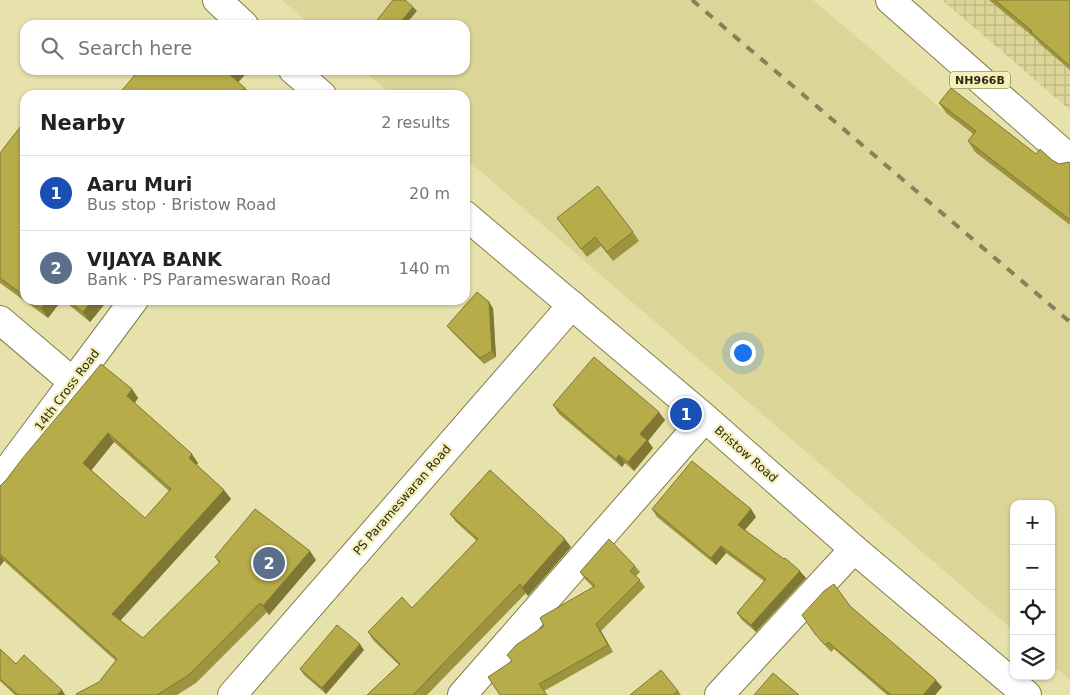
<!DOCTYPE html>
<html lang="en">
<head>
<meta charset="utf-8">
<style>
	:root { --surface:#fff; --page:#f2f2f2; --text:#222; --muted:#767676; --line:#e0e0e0; --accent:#4f3db4 }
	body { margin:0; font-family:"DejaVu Sans",sans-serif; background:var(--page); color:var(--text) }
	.controls { position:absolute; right:15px; bottom:15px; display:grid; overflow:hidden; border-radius:10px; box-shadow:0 1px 4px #0004 }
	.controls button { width:45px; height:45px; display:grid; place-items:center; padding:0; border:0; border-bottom:1px solid var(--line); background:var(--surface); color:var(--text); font:25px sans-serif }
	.you { position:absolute; left:742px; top:352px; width:18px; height:18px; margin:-12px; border:4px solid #fff; border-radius:50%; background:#1a73e8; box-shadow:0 0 0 8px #1a73e833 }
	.badge { display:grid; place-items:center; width:32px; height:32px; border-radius:50%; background:var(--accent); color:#fff; font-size:16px; font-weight:700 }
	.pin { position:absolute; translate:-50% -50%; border:2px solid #fff; box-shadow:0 1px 5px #0006 }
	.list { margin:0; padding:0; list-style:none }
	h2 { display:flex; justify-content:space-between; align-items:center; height:65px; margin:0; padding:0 20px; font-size:21px }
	h2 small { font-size:16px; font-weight:400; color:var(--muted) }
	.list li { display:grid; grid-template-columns:32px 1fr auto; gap:15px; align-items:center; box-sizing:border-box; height:75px; padding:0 20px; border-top:1px solid var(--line) }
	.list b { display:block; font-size:19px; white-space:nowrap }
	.list p { margin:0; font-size:16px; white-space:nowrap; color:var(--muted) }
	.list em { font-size:16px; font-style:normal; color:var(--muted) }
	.icon { flex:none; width:28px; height:28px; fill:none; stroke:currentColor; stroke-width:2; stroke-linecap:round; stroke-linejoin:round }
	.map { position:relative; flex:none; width:1070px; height:695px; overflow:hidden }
	.search { position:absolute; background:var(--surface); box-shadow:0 1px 4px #0004; left:20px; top:20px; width:450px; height:55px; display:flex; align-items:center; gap:12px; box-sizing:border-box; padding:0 18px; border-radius:15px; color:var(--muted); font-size:19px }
	.panel { position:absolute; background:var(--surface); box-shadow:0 1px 4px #0004; left:20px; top:90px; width:450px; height:215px; border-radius:15px }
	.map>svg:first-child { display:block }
	.built { fill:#dbd597 }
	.industrial { fill:url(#industrial-grid) }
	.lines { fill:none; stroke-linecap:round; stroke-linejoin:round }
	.minor-casing { stroke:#817c49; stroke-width:30 }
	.highway-casing { stroke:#817c49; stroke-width:30 }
	.minor { stroke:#fff; stroke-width:28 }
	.highway { stroke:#fff; stroke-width:28 }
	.rail { stroke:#84815b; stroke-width:4; stroke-dasharray:9 9; stroke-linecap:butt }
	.wall { fill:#9d9440; fill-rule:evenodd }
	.shaded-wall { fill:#7f7834 }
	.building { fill:#b6ac4a; stroke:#7f7834; fill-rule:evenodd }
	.labels { text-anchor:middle; stroke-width:4.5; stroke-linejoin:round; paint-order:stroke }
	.shield { fill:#f4efb8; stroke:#696646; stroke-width:1 }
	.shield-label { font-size:11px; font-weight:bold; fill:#2d2b15 }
	.street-label { font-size:12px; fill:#2d2b15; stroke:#f4efb8 }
</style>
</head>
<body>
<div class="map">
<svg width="1070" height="695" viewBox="0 0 1070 695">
	<defs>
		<pattern id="industrial-grid" width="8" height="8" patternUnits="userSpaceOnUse" patternTransform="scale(1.25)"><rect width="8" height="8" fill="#dbd597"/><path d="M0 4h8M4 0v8" fill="none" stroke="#bcb781"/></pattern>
	</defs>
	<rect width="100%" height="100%" fill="#e7e2ab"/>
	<!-- built -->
	<path class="built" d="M282,0H813L1070,218V680L1051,664V504H1014V631L465,158V95H392L363,70H465V25H311Z"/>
	<!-- industrial -->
	<path class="industrial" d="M942,0H1070V110Z"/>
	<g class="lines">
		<defs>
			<g id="minor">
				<path d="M217,0L244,25"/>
				<path d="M293,70L322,95"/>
				<path d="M465,215L705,418L854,549L1027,695"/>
				<path d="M0,320L73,382"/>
				<path d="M0,480L134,300"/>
				<path d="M232,695L572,305"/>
				<path d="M462,695L705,418"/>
				<path d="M719,695L854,549"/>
			</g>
			<path id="highway" d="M890,0L1070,159"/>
		</defs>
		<!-- minor casing -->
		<use href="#minor" class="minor-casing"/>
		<!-- highway casing -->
		<use href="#highway" class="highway-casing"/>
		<!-- minor -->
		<use href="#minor" class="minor"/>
		<!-- highway -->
		<use href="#highway" class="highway"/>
		<!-- rail -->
		<path class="rail" d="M692,0L1070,322"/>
	</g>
	<!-- wall -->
	<g class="wall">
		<path d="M989,0H1070V70L1039,43L1036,39Z"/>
		<path d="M939,103L1036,154L1052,160L1059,164L1070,163V225L975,152L968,141L973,134L946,113Z"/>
		<path d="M25,123V300H62L48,318L0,283V153Z"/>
		<path d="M557,218L633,232L639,241L613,261L601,246L587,257Z"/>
		<path d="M63,300H108L90,322Z"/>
		<path d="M493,308L496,357L484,364L451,331L447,326Z"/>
		<path d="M132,389L138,398L135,403L198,463L197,465L224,490L231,499L120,621L143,638L219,563L215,557L316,560L269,615L267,612L196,683L177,695H77L99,682L116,661L4,561L0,566V486ZM114,442L169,491L145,518L91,470Z"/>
		<path d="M553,405L665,420L648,441L653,448L634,471L625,463L622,467L559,414Z"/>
		<path d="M652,509H751L756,517L745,530L806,578L756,632L742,620L737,613L764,581L726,553L716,565L657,517Z"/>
		<path d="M450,514L571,547L528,596L526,593L427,695H367L399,665L373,640L368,632L412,608L477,541L456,522Z"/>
		<path d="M635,566L640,572L636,576L645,587L601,631L613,652L544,691L512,661L544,626L593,587L585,579L580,572Z"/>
		<path d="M850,606L942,687L935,695H887L834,649L831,652L821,641L802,615Z"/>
		<path d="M0,649L16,664L62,690L65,695H15L0,681Z"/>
		<path d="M364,650L326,694L304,675L300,669Z"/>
		<path d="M678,691L681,695H630Z"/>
	</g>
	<!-- shaded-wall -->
	<g class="shaded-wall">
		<path d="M413,7L417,11L405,25H398Z"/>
		<path d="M232,70H249L236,85L229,74Z"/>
		<path d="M245,88L250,95H239Z"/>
		<path d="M48,300H62L48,318L41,308Z"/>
		<path d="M93,300H108L90,322L83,312Z"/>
		<path d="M489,302L493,308L496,357L492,351Z"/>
		<path d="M132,389L138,398L133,405L127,396Z"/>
		<path d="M659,412L665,420L648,441L653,448L634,471L628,462L640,434Z"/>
		<path d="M108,433L114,442L90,472L83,463Z"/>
		<path d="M192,454L198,463L195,467L189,458Z"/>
		<path d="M619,455L625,463L622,467L616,459Z"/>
		<path d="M224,490L231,499L118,623L112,614Z"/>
		<path d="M751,509L756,517L743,532L738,525Z"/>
		<path d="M565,539L571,547L528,596L522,588Z"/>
		<path d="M721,546L726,553L716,565L711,558Z"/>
		<path d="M310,551L316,560L269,615L263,606Z"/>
		<path d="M0,555L4,561L0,566Z"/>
		<path d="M800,571L806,578L756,632L751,625Z"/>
		<path d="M596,624L601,631L613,652L608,645Z"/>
		<path d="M360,644L364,650L326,694L322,688Z"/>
		<path d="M936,680L942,687L935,695H923Z"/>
		<path d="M62,690L65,695H57Z"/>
	</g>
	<!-- building -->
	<g class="building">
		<path d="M393,0H405L413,7L398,25H366L370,21L374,24Z"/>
		<path d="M995,0H1070V66L1031,32L1032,31Z"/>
		<path d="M139,70H232L229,74L245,88L239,95H118Z"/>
		<path d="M951,88L1036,154L1040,149L1052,160L1059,164L1069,162L1070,163V220L968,141L976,131L939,103Z"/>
		<path d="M24,122L25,123V296L0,278V153Z"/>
		<path d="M598,186L633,232L607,252L595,237L581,249L557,218Z"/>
		<path d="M477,292L489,302L492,351L480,358L447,326Z"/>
		<path d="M30,300H48L41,308Z"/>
		<path d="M68,300H93L83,312Z"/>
		<path d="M594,357L659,412L640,434L647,440L628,462L619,455L616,459L553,405Z"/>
		<path d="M101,364L132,389L127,396L192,454L189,458L224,490L112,614L143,638L220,562L215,557L255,509L310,551L263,606L260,603L190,674L157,695H77L76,694L99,682L117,659L0,554V486L6,480L22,459ZM108,433L171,489L145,518L83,463Z"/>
		<path d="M692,461L751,509L738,525L784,559L785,558L800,571L751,625L737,613L766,579L721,546L711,558L652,509Z"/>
		<path d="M490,470L565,539L522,588L520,584L413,695H367L400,664L368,632L402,597L412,608L478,539L450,514Z"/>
		<path d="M609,539L635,566L630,571L640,580L596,624L608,645L539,684L547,695H500L488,677L512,661L507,655L516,645L544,626L540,618L541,617L595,586L580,572Z"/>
		<path d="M834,584L850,606L936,680L923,695H891L828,642L825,645L815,634L802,615L824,591Z"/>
		<path d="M337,625L360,644L322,688L300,669Z"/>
		<path d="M0,649L16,664L24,655L62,690L57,695H18L0,679Z"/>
		<path d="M661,670L678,691L673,695H630Z"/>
		<path d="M773,673L799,695H754Z"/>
	</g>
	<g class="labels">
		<!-- shield labels -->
		<rect class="shield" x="950" y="71.5" width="60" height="17" rx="4"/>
		<g class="shield-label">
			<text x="980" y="84">NH966B</text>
		</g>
		<!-- street labels -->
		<g class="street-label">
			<text transform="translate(67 390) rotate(-53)" y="4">14th Cross Road</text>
			<text transform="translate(746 454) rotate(41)" y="4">Bristow Road</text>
			<text transform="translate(402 500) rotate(-49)" y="4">PS Parameswaran Road</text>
		</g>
	</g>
</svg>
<div class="controls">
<button>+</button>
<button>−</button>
<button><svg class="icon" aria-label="locate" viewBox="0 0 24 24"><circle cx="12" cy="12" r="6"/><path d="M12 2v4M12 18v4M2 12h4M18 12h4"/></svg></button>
<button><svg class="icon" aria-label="layers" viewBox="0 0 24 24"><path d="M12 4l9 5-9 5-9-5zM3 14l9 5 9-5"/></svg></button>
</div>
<div class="you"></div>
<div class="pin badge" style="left:686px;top:414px;background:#1a4fb4">1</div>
<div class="pin badge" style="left:269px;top:563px;background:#5c6f8a">2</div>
<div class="search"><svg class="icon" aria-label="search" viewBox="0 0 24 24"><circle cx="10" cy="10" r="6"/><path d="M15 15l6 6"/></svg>Search here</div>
<section class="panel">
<h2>Nearby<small>2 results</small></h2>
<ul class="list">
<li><span class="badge" style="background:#1a4fb4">1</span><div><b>Aaru Muri</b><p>Bus stop · Bristow Road</p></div><em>20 m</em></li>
<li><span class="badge" style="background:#5c6f8a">2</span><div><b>VIJAYA BANK</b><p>Bank · PS Parameswaran Road</p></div><em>140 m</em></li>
</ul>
</section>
</div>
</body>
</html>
